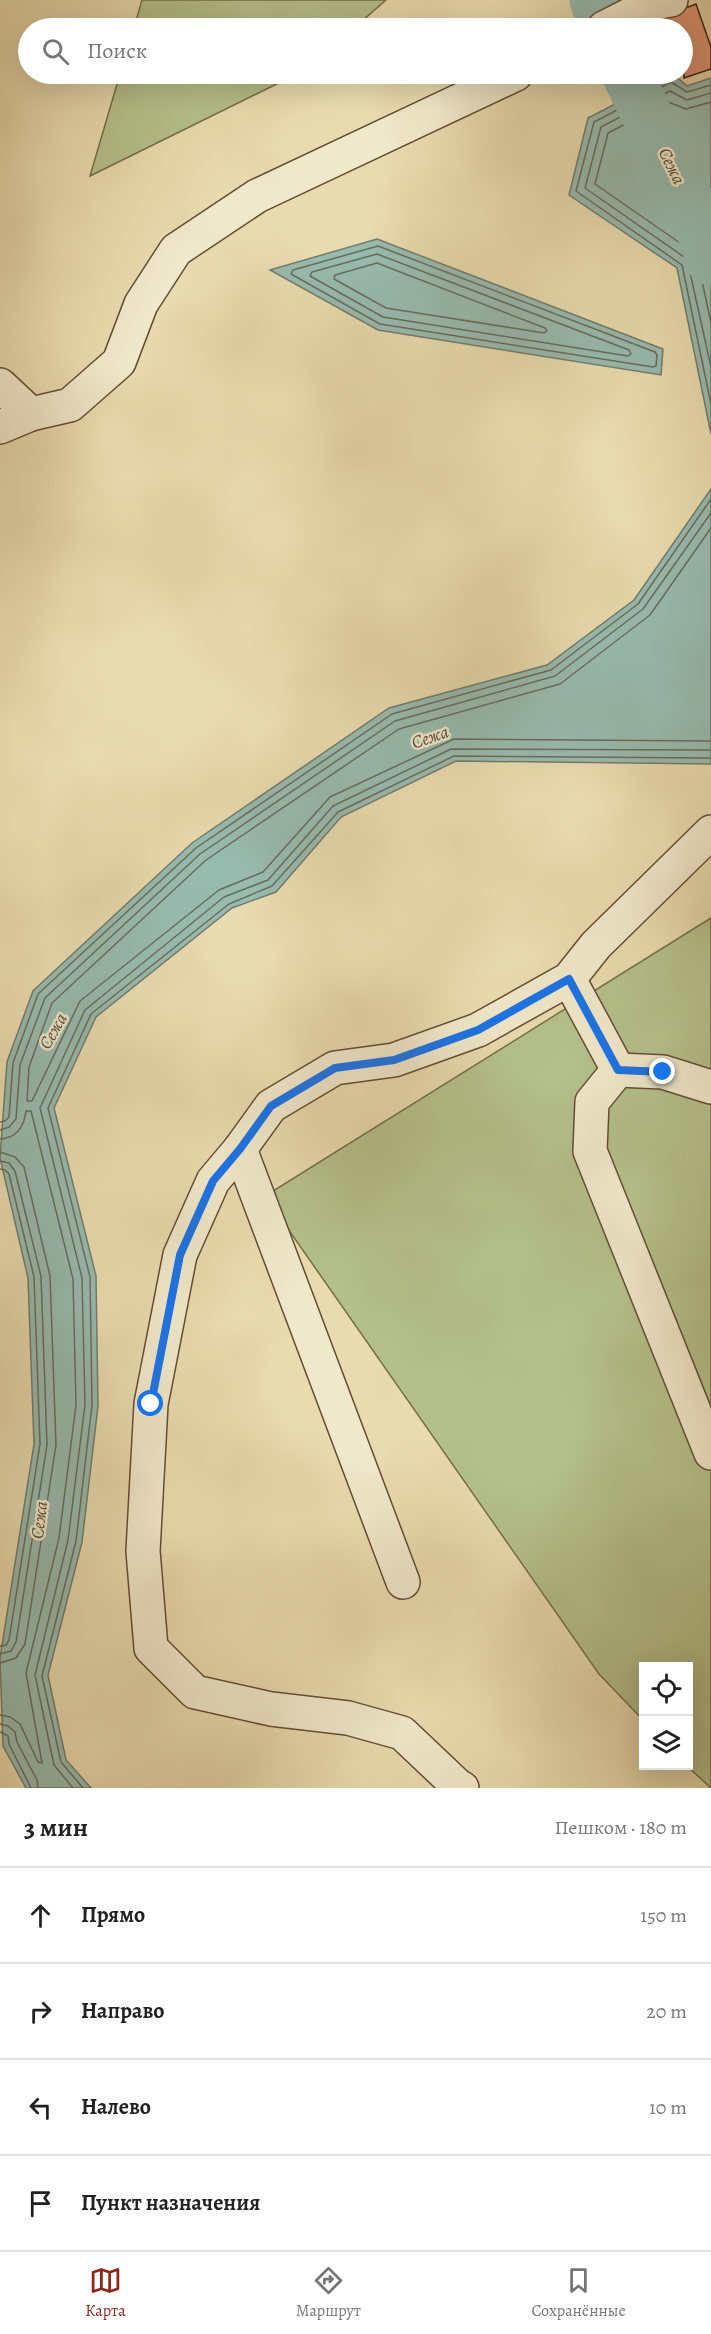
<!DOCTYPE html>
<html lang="ru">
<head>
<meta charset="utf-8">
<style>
	:root { --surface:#fff; --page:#f2f2f2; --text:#222; --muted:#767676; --line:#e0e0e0; --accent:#8f2418 }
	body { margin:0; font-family:Alegreya,serif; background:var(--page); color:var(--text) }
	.controls { position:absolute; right:18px; bottom:18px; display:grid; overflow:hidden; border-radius:0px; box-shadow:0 6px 24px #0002 }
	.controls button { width:54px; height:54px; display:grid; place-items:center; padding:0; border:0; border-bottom:2px solid var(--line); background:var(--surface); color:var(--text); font:30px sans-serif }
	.stop { position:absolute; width:18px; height:18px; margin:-14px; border:4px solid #1a73e8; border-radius:50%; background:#fff }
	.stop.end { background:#1a73e8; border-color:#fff; box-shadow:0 2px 6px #0008 }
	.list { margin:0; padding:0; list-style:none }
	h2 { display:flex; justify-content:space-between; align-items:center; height:78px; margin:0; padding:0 24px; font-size:26px }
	h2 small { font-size:20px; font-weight:400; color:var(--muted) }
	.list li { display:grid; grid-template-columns:39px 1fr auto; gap:18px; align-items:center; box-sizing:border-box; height:96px; padding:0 24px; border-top:2px solid var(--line) }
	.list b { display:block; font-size:22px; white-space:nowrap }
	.list em { font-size:20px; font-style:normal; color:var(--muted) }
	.icon { flex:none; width:33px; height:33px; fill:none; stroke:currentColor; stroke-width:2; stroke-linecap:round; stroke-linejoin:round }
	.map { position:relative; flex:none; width:711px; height:1788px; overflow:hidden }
	.search { position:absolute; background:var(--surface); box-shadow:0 6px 24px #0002; left:18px; right:18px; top:18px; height:66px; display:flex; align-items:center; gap:15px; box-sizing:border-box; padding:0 21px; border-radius:33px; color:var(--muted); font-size:22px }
	.sheet { height:462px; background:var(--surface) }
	nav { display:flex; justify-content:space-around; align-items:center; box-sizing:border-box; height:84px; border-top:2px solid var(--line); background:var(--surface); font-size:16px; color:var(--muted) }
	nav a { display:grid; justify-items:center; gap:3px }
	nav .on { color:var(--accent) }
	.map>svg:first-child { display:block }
	.green { fill:#b4c08c; stroke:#766e4a; stroke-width:1.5 }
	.water { fill:#98bbb0; stroke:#727c6c; stroke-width:1.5 }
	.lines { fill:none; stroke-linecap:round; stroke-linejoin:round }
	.shore { stroke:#686c5c; stroke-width:1.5 }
	.river { stroke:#98bbb0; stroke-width:51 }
	.building { fill:#e3997a; stroke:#391d07; stroke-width:1.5 }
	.minor-casing { stroke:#654c31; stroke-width:36 }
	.minor { stroke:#f0e8cb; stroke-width:33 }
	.route { stroke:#1a73e8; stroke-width:8 }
	.labels { text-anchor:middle; stroke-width:5; stroke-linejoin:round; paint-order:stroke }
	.water-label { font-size:18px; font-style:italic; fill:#564c3a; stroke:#f0e8cb }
</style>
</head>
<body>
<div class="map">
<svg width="711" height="1788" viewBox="0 0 711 1788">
	<rect width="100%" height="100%" fill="#e8dbaf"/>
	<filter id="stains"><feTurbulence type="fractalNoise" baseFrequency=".00333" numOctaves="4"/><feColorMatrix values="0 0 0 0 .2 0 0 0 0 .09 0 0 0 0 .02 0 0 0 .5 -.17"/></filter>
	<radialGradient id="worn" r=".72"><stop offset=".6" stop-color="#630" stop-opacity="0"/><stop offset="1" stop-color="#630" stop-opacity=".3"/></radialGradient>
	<!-- green -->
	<g class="green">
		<path d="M142,0H386L354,28H134Z"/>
		<path d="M120,74H297L90,176Z"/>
		<path d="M711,918V1788L687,1766L688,1666H644L643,1720L599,1674L265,1196Z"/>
	</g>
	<!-- water -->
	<g class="water">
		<path d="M673,74L687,86L711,78V434L677,268L569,195L588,118Z"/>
		<path d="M377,239L663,349L661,375L378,330L270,270Z"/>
		<path d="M711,489V764L456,761L341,817L276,892L232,908L96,1017L54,1108L96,1276L98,1406L82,1542L48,1675L66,1760L91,1788H26L3,1746L0,1658L34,1444L28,1278L0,1158L7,1062L33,991L192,843L389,708L547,665L634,600Z"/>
	</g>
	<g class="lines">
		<!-- shore -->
		<g class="shore">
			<path d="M711,85L687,92L671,82L594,122L576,191L682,265L711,404"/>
			<path d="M711,93L687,100L670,91L601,127L585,188L687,259L711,367"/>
			<path d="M711,102L686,109L668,102L608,133L595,184L693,252L698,262L711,323"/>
			<path d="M378,246L655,352L657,355L656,366L653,367L380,324L291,274L293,270Z"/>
			<path d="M377,254L629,350L631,354L628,356L383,317L310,276L312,272Z"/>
			<path d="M377,263L545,328L547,331L544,333L386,308L334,279L335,275Z"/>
			<path d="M711,528L650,615L560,684L399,729L206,860L52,1003L29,1067L27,1101H32L80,1001L219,890L263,872L330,797L454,739L711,741"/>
			<path d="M0,1122L5,1121L9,1117L13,1063L38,994L196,848L392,714L551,670L638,604L711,499"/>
			<path d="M0,1130L9,1127L16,1119L20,1065L45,998L200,854L395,721L555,676L643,609L711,513"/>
			<path d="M0,1139C17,1138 24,1127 26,1111H31L73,1279L76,1405L59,1538L26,1673L42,1763L38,1762L20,1724L10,1717L0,1715"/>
			<path d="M0,1152L15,1157L24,1167L50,1276L56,1445L25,1644L16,1658L0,1663"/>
			<path d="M0,1161L9,1163L15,1171L41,1276L47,1445L16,1642L11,1651L0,1654"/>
			<path d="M0,1169L5,1170L9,1174L34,1277L40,1444L9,1640L6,1645L0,1646"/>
			<path d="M0,1724L8,1726L15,1732L17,1742L37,1780L38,1788"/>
			<path d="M0,1732L8,1736L9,1744L31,1788"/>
			<path d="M73,1788L54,1765L35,1675L68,1540L85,1405L82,1278L40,1108L85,1010L224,897L268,880L333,806L451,749L711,750"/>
			<path d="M83,1788L61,1762L42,1676L76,1541L92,1405L90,1277L48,1108L91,1014L229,904L272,886L338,812L454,756L711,758"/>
		</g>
		<!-- river -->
		<g class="river">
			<path d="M595,0L599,11"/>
			<path d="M627,74L701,227L711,260"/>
		</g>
	</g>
	<!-- building -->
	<path class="building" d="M696,4L711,47V69L684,78L682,28H666L662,17Z"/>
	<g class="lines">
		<defs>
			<g id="minor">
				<path d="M604,28L653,3L671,0"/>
				<path d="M0,385L31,414"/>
				<path d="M0,427L31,414L70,405L119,362L141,304L176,250L257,196L516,74"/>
				<path d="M569,979L618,1070"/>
				<path d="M618,1070L592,1102L590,1151L711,1453"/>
				<path d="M618,1070L663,1072L711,1087"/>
				<path d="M240,1149L403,1582"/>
				<path d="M462,1788L458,1786L402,1733L348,1718L271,1709L195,1692L151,1648L143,1551L151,1404L180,1255L213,1181L240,1149L271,1106L335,1068L394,1060L478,1030L569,979L596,945L711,832"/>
			</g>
		</defs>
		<!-- minor casing -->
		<use href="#minor" class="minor-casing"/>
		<!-- minor -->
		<use href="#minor" class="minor"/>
	</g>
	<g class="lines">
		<!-- route -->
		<path class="route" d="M151,1404L180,1255L213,1181L240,1149L271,1106L335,1068L394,1060L478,1030L569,979L618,1070L663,1072"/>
	</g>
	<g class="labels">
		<!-- water labels -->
		<g class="water-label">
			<text transform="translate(672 166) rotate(64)" y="6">Сежа</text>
			<text transform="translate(430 737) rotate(-19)" y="6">Сежа</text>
			<text transform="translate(53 1031) rotate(-60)" y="6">Сежа</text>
			<text transform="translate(39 1520) rotate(-83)" y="6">Сежа</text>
		</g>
	</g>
	<rect width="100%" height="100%" filter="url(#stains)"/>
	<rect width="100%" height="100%" fill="url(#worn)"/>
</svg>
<div class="controls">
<button><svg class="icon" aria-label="locate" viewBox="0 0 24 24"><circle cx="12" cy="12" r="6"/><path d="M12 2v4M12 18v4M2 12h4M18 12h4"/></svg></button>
<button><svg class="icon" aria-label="layers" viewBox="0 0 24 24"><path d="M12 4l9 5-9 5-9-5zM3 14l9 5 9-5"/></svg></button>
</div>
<div class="stop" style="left:151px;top:1404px"></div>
<div class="stop end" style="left:663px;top:1072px"></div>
<div class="search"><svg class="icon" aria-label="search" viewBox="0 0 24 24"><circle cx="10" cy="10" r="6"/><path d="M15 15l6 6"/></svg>Поиск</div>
</div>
<section class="sheet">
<h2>3 мин<small>Пешком · 180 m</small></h2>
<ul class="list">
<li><svg class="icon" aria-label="ahead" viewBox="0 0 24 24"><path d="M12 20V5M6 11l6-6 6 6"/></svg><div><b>Прямо</b></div><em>150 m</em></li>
<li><svg class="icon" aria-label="right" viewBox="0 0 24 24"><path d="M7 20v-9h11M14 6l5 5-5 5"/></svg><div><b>Направо</b></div><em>20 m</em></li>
<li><svg class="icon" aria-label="left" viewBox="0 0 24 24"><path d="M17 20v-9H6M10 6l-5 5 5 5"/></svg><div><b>Налево</b></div><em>10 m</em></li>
<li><svg class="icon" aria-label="arrive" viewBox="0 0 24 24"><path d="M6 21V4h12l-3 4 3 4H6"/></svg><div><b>Пункт назначения</b></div></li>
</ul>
</section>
<nav>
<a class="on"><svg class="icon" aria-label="map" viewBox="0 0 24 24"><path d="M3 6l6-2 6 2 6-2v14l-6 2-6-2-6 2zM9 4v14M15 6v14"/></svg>Карта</a>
<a><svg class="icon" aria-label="directions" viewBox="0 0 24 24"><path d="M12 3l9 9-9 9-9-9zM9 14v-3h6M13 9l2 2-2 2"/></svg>Маршрут</a>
<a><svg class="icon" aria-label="saved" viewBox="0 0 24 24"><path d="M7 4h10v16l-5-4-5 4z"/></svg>Сохранённые</a>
</nav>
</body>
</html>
